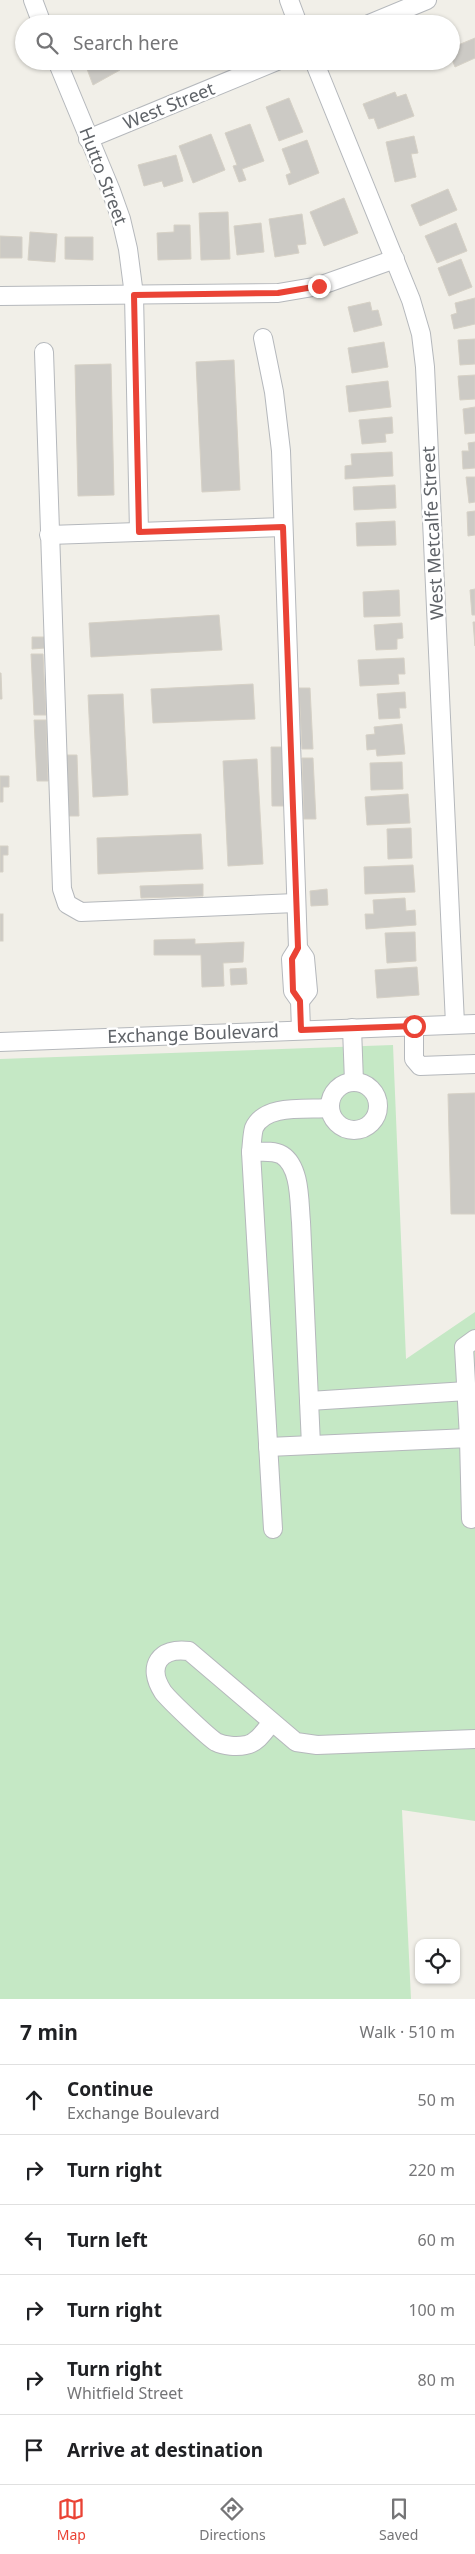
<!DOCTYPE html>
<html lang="en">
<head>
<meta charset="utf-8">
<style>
	:root { --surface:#fff; --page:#f2f2f2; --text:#202124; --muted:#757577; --line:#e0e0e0; --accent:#ea4335 }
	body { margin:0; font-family:"Noto Sans",sans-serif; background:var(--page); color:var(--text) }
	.controls { position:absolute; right:15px; bottom:15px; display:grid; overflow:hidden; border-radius:10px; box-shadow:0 1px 4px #0004 }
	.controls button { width:45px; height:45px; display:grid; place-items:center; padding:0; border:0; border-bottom:1px solid var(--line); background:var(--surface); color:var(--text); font:25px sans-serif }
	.stop { position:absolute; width:15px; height:15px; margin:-11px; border:4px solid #ea4335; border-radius:50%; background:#fff }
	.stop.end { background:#ea4335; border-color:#fff; box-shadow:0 1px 5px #0008 }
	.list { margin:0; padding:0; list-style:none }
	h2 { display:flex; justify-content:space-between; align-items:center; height:65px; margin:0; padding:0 20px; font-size:21px }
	h2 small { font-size:16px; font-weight:400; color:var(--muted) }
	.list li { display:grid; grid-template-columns:32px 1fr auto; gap:15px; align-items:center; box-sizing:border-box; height:70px; padding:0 20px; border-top:1px solid var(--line) }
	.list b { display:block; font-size:19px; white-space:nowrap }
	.list p { margin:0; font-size:16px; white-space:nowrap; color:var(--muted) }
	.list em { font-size:16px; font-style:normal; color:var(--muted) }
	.icon { flex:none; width:28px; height:28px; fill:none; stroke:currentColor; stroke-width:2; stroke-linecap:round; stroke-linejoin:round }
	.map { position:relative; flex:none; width:475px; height:1999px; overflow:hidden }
	.search { position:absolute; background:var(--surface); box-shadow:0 1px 4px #0004; left:15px; right:15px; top:15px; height:55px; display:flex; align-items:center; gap:12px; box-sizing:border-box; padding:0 18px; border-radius:28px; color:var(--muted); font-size:19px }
	.sheet { height:485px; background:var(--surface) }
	nav { display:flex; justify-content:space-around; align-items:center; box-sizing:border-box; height:70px; border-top:1px solid var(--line); background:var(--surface); font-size:14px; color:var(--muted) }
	nav a { display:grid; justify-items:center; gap:2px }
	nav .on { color:var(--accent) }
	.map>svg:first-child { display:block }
	.green { fill:#c5e8c5 }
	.building { fill:#cccac5; stroke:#d6d1c6 }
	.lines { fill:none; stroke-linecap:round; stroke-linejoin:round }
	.minor-casing { stroke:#b5b8bc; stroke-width:20 }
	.minor { stroke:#fff; stroke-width:18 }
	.route { stroke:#ea4335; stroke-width:6 }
	.labels { text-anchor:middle; stroke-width:5; stroke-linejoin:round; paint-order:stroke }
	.street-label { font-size:18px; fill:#5f6368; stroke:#fff }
</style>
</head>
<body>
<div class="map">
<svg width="475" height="1999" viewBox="0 0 475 1999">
	<rect width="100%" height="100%" fill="#f1efe8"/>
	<!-- green -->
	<path class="green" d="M393,1045L406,1359L475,1312V1821L402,1810L411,1999H0V1059Z"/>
	<!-- building -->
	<g class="building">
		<path d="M187,17L190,24H171Z"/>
		<path d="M475,38V58L455,67L451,57V48Z"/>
		<path d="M93,61H116L120,70L93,85L87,69L95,65Z"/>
		<path d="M125,61H149L127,69Z"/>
		<path d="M395,92L397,97L406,94L414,116L378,129L374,118L369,119L363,104Z"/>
		<path d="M289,98L303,132L279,141L266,107Z"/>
		<path d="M250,124L264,161L242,169L246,180L239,182L233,166L237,165L225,133Z"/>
		<path d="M211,134L225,170L193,183L179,146Z"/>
		<path d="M414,136L418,153L411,154L416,177L395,182L386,142Z"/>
		<path d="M307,140L319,173L289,185L286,175L291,173L282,149Z"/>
		<path d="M176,155L183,181L164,187L162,181L144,186L138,165Z"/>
		<path d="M448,189L457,210L420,226L411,205Z"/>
		<path d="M344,198L358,233L324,246L310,212Z"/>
		<path d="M228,212L230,259L201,260L199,213Z"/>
		<path d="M302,214L306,244L297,245L299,253L275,257L269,219Z"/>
		<path d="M261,223L264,252L237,255L234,226Z"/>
		<path d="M456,223L467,251L437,263L425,236Z"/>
		<path d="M174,225H190L191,259L158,260L157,233L174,232Z"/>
		<path d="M30,232L57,234L55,262L28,260Z"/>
		<path d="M0,236L22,237V258H0Z"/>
		<path d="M65,237H93V260L65,259Z"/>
		<path d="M461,259L472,287L449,296L438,268Z"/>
		<path d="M475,298V324L454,329L451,315L457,313L455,303Z"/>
		<path d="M370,302L372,311L378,310L382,325L354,332L348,307Z"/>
		<path d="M475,339V364L460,365L458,340Z"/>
		<path d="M384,342L388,367L352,373L348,348Z"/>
		<path d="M234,360L240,490L202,492L196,362Z"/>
		<path d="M111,364L114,495L78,496L75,365Z"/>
		<path d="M475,375V399L460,400L458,376Z"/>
		<path d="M388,381L391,407L349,412L346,386Z"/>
		<path d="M475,407V433L465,434L463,409Z"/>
		<path d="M392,417L393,433L385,434L386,442L362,444L359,420Z"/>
		<path d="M475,442V468L463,469L462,451H469L468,443Z"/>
		<path d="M392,452L393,476L345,479V466L352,465L351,454Z"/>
		<path d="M466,477H475V502L469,503Z"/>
		<path d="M395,485L396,508L354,510L353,487Z"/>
		<path d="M475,511V535L468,536L467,512Z"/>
		<path d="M395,521L396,545L357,546L356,523Z"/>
		<path d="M475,589V615H472L470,590Z"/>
		<path d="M399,590L400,616L364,617L363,592Z"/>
		<path d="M219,615L222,650L91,657L89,623Z"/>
		<path d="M473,622H475V646Z"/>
		<path d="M402,623L403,638L397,639V649L376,650L374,625Z"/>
		<path d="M32,637H45V648L32,649Z"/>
		<path d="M31,654H43L46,715H34Z"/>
		<path d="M404,658L405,674H398L399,684L360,686L358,660Z"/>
		<path d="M0,673H1L2,699H0Z"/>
		<path d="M253,684L255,719L153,723L151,689Z"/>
		<path d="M299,688H310L313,749H302Z"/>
		<path d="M405,692L406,708H399L400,718L379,719L377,694Z"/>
		<path d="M123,694L128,795L93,797L88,695Z"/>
		<path d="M34,720H46L48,781H37Z"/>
		<path d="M402,724L405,754L377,756L376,749L367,750L366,735L375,734L374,727Z"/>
		<path d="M271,747H283L285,806H272Z"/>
		<path d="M65,755H77L79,816H68Z"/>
		<path d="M302,758H313L316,819H304Z"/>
		<path d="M257,759L263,864L228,866L223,761Z"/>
		<path d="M402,762L403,789L371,790L370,763Z"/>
		<path d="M0,776H9V787H3V802H0Z"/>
		<path d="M408,794L410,823L367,825L365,797Z"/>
		<path d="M411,828L412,858L388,859L387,829Z"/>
		<path d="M201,834L203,869L98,874L97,838Z"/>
		<path d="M0,846H8V855H3V872H0Z"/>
		<path d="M413,865L415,892L365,894L364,867Z"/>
		<path d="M203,884V896L141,898L140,886Z"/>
		<path d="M327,889L328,905L311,906L310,891Z"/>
		<path d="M405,898L406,911L415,910L416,925L366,929L365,914H374L373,900Z"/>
		<rect x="0" y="914" width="3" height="27"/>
		<path d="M415,932L416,961L387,963L385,933Z"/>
		<path d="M195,939V944L244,942L243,962L223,963L224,986L202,987L201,955H154V940Z"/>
		<path d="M417,967L419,995L377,998L375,970Z"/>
		<path d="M246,968L247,984L231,985L230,969Z"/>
		<path d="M475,1093V1214H451L448,1094Z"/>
	</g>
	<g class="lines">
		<defs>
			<g id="minor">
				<path d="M33,0L42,24"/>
				<path d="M289,0L298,24"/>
				<path d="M369,24L427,0"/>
				<path d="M57,61L111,191L121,219L128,249L134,295L139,532"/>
				<path d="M314,61L411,300L421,334L425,367L455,1024"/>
				<path d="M88,139L277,61"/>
				<path d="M0,296L278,293L319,286L395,259"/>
				<path d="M263,338L274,392L281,451L298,948L305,958L308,991L300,1001"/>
				<path d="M44,352L62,889L67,904L81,912L296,903"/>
				<path d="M49,535L283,527"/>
				<path d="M298,948L291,959L293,991L300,1001L301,1030"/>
				<path d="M414,1026V1059L420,1066L475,1064"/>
				<path d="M352,1028L354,1082"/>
				<path d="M0,1042L475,1024"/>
				<circle cx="354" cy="1106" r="24"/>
				<path d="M251,1152C260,1152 273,1150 282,1155C301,1167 299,1203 301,1222L311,1445"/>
				<path d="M309,1401L467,1391"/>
				<path d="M469,1438L464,1347L475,1339"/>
				<path d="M268,1447L469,1438L471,1519"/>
				<path d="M273,1529L251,1152C252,1144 252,1135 254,1128C265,1103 308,1110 330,1108"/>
				<path d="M271,1723C264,1732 257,1743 246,1745C237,1747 224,1746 216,1742C208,1737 169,1700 163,1692C146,1666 160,1647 189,1651L296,1742L317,1745L475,1739"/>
			</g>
		</defs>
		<!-- minor casing -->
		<use href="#minor" class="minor-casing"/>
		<!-- minor -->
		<use href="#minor" class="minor"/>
	</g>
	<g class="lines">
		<!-- route -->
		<path class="route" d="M319,286L278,293L134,295L139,532L283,527L298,948L292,959L293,991L300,1001L301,1030L414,1026"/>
	</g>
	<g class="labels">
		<!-- street labels -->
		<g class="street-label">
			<text transform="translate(169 106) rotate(-22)" y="6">West Street</text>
			<text transform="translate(103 176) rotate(69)" y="6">Hutto Street</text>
			<text transform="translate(433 533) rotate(-93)" y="6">West Metcalfe Street</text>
			<text transform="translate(193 1034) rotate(-2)" y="6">Exchange Boulevard</text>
		</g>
	</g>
</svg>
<div class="controls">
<button><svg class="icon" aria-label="locate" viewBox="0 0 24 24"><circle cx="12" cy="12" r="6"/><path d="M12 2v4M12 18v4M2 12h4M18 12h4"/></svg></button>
</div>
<div class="stop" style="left:414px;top:1026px"></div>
<div class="stop end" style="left:319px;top:286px"></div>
<div class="search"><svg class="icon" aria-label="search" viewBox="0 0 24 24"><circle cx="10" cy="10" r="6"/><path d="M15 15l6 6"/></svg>Search here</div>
</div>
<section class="sheet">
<h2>7 min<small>Walk · 510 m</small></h2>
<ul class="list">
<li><svg class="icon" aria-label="ahead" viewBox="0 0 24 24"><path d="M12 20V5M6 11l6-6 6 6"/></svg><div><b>Continue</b><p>Exchange Boulevard</p></div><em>50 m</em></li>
<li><svg class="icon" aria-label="right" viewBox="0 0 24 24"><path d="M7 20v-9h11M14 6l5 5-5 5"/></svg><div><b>Turn right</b></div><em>220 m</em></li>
<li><svg class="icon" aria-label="left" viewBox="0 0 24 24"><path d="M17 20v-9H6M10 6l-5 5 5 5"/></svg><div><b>Turn left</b></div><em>60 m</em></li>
<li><svg class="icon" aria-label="right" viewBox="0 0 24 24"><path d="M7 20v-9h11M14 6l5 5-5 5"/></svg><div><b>Turn right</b></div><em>100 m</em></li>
<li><svg class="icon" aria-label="right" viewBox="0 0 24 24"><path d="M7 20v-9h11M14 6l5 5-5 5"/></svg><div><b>Turn right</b><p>Whitfield Street</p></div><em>80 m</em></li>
<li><svg class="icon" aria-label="arrive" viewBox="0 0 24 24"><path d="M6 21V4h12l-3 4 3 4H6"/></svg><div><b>Arrive at destination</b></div></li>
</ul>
</section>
<nav>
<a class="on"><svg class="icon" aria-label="map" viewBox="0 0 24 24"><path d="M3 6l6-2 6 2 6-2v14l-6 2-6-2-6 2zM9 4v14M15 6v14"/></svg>Map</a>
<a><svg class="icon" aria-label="directions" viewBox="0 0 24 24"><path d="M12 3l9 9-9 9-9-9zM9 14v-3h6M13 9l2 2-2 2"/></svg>Directions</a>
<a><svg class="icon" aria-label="saved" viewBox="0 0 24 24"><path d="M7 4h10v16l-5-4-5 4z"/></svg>Saved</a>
</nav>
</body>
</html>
